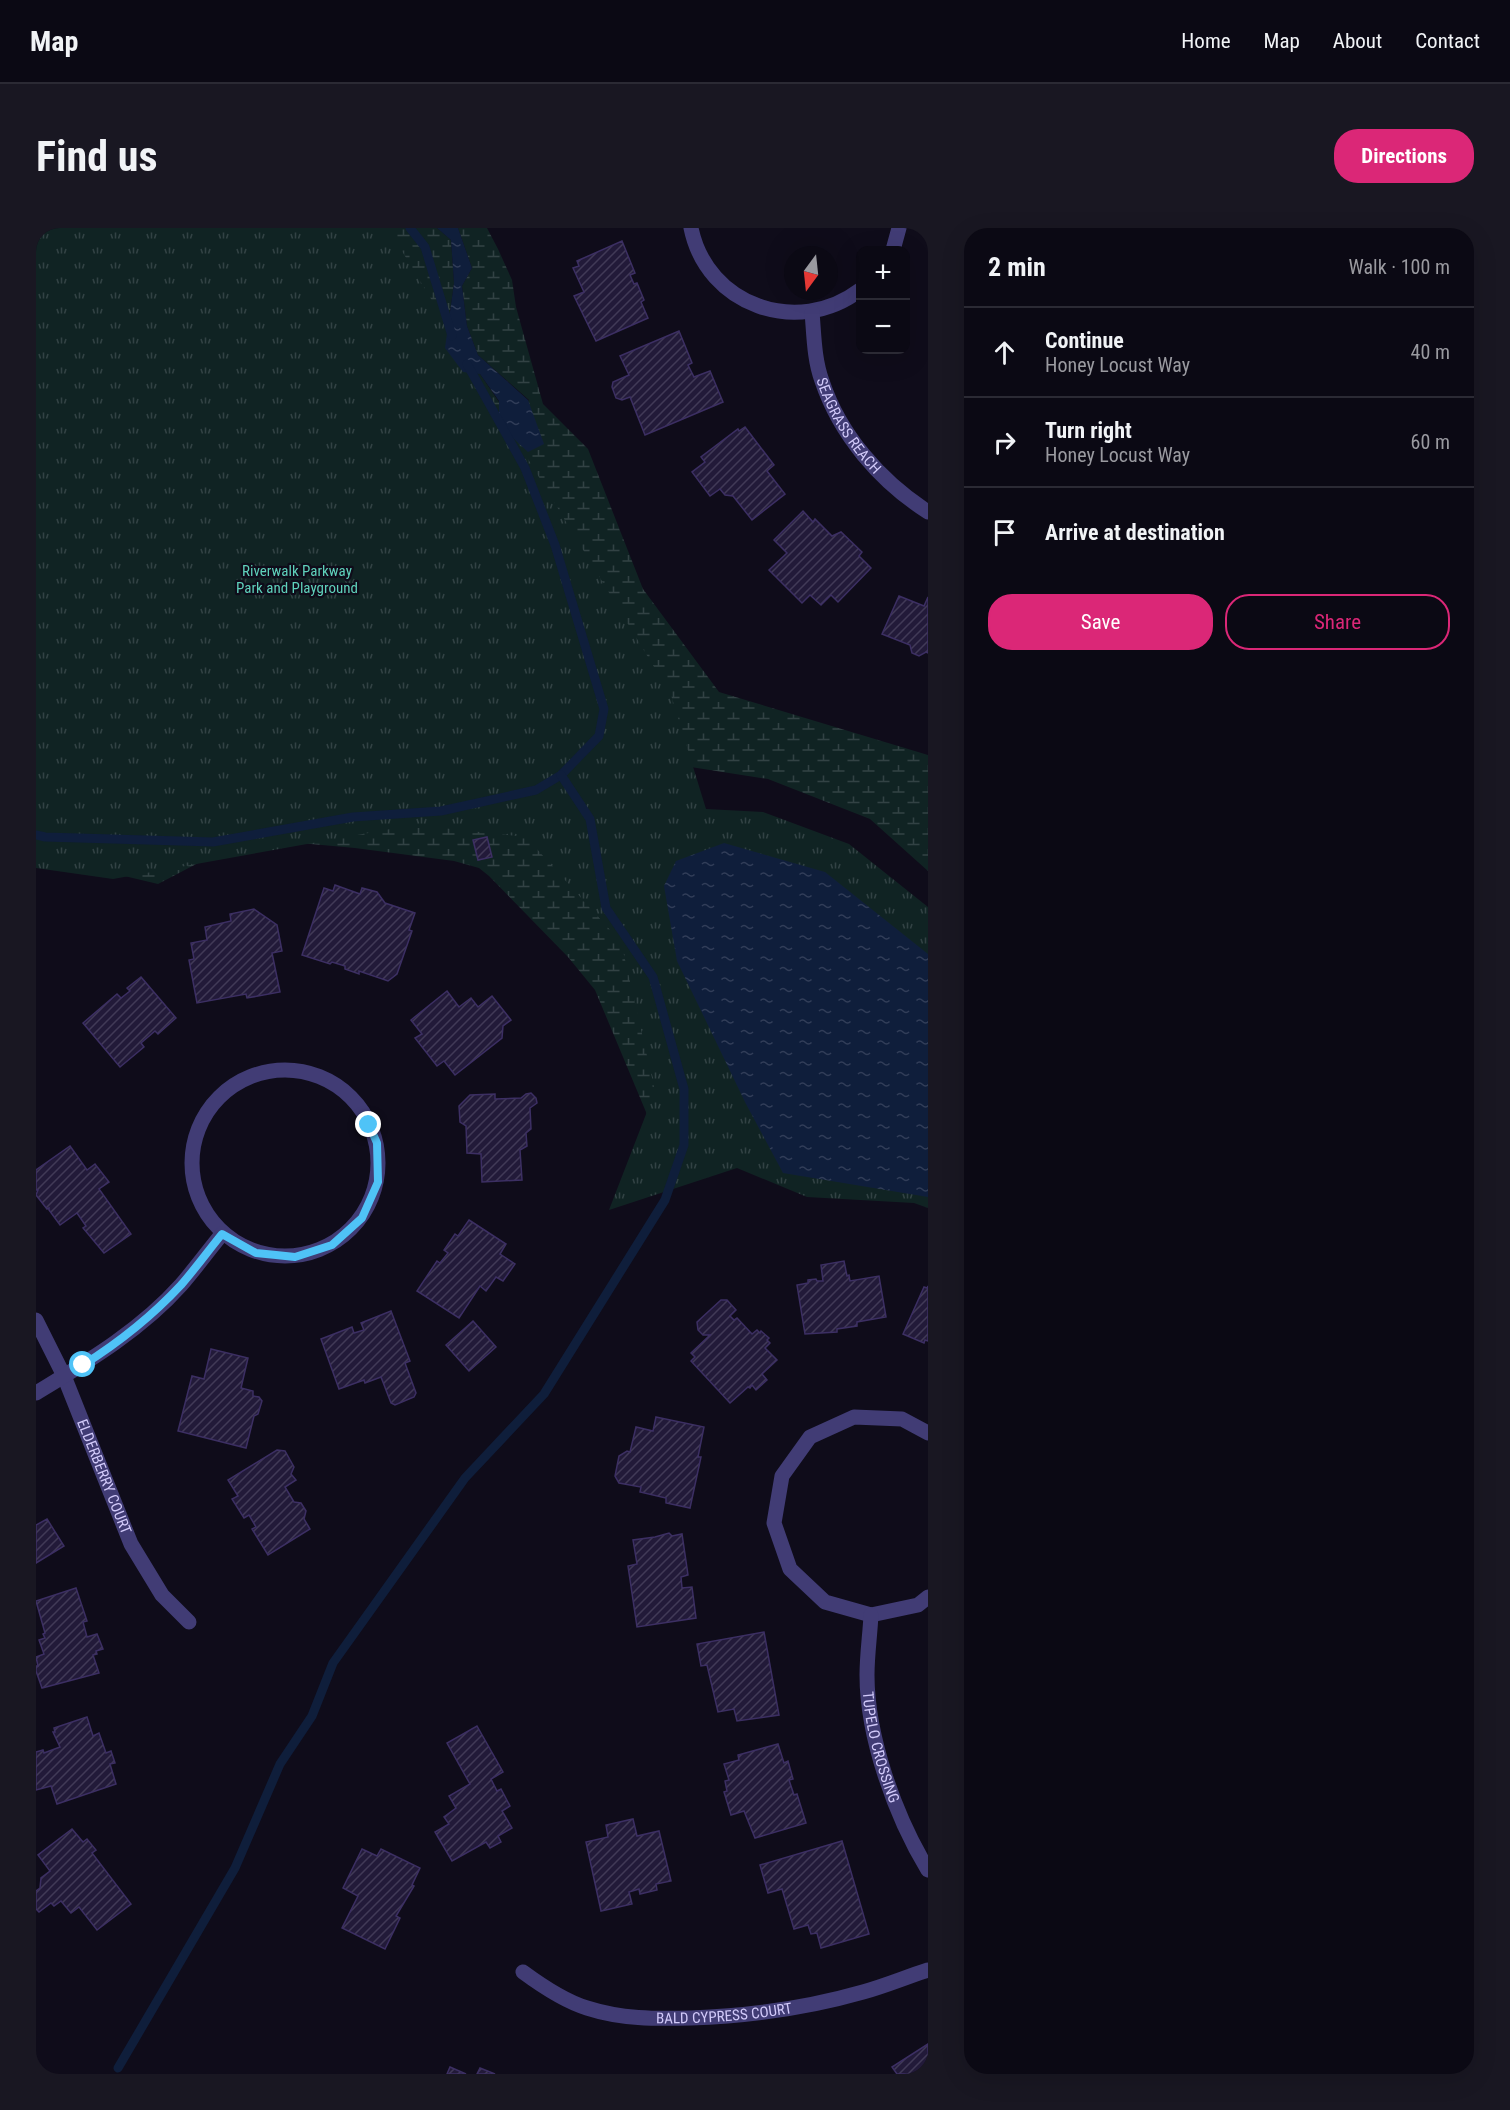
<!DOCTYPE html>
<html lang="en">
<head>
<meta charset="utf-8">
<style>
	:root { --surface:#0b0914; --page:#191722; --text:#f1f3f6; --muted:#9a9aa0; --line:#2b2a34; --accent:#db2777 }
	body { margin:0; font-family:"Roboto Condensed",sans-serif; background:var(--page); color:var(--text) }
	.controls { position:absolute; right:18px; top:18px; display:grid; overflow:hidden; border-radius:12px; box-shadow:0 6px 24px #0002 }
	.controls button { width:54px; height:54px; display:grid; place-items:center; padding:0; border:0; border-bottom:2px solid var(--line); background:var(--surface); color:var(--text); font:30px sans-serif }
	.compass { position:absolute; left:748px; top:18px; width:54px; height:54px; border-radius:50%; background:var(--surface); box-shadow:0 6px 24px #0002; rotate:195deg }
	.stop { position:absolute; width:18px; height:18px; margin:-14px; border:4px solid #4fc3f7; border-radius:50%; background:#fff }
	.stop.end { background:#4fc3f7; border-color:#fff; box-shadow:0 2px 6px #0008 }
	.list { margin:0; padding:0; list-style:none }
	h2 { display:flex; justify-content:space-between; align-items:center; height:78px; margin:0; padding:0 24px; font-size:26px }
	h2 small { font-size:20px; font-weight:400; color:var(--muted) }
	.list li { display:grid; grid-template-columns:39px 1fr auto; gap:18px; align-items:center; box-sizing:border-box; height:90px; padding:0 24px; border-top:2px solid var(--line) }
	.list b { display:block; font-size:22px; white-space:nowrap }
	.list p { margin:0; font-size:20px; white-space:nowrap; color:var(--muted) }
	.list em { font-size:20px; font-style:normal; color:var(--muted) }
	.actions { display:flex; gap:12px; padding:18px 24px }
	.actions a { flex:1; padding:14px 0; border:2px solid var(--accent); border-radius:24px; text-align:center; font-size:21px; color:var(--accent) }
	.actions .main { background:var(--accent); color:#fff }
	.icon { flex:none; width:33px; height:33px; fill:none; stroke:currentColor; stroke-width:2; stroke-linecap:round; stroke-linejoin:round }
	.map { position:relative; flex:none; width:892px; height:1846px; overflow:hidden; border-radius:24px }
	header { display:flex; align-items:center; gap:36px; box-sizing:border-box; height:84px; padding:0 30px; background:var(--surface); border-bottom:2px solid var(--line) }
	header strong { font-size:28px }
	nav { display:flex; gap:33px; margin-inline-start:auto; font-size:21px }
	.intro { display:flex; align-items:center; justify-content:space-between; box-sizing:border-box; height:144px; padding:0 36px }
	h1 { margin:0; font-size:42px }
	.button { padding:15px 27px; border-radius:24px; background:var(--accent); color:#fff; font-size:21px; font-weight:700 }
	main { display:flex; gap:36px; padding:0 36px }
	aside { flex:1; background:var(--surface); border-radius:24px; box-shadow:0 6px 24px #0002 }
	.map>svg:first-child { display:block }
	.wetland { fill:url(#wetland-marsh) }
	.park { fill:url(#park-tufts) }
	.water { fill:url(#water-ripples) }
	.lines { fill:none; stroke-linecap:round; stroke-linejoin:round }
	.stream { stroke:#0f1e3b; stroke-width:9 }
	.building { fill:url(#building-hatch); stroke:#3c2f63; stroke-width:1.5 }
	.street { stroke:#413c75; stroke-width:15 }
	.route { stroke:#4fc3f7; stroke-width:8 }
	.labels { text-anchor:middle; stroke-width:4.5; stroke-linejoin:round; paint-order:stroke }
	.street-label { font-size:15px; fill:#d2cafa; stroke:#0f0c1a }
	.park-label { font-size:15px; fill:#5fd1bb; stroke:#0f0c1a }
</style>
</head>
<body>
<header>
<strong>Map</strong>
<nav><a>Home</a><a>Map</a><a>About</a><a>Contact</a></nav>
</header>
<div class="intro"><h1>Find us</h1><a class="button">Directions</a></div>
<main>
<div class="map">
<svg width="892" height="1846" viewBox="0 0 892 1846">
	<defs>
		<pattern id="wetland-marsh" width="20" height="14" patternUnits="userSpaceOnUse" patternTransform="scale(1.5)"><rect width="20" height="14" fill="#102323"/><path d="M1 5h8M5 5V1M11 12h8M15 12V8" fill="none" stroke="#324244"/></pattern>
		<pattern id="park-tufts" width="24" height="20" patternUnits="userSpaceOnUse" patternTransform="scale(1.5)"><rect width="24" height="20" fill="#102323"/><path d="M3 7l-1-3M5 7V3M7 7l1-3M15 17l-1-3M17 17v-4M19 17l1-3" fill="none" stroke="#324244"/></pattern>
		<pattern id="water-ripples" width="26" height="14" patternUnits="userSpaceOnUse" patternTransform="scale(1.5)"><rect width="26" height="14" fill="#0f1e3b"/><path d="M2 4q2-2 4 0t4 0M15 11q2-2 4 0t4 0" fill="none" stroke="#313d58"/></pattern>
		<pattern id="building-hatch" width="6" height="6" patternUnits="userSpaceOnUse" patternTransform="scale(1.5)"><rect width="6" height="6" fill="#221a39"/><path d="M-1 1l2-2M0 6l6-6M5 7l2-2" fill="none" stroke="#413a57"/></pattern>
	</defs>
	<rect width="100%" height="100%" fill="#0f0c1a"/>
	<!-- wetland -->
	<path class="wetland" d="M225,0H401L415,12L418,55L409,120L444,146L463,174V198L493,172L442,127L431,98L426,58L436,40L422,0H451L462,21L476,52L480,79L507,176L552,221L607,361L683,464L892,527V643L834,591L732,551L642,537L634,775L625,956L610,884L559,762L532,729L453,648L443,640L418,633L319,620L231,612L191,620L122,656L0,627Z"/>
	<!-- park -->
	<path class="park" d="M0,0H352L635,467L670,581L727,584L813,616L892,679V980L878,975L771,969L701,940L573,982L619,863L585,714L490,609L377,597L77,651L0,640Z"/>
	<!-- water -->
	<g class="water">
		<path d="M401,0H422L436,40L426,58L431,98L442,127L492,172L508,216L492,224L463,197V173L444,146L427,144L409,120L418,55L415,12Z"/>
		<path d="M688,615L789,644L892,726V969L747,945L710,876L641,733L628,658L640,633Z"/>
	</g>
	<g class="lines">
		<!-- stream -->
		<g class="stream">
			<path d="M374,0L389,19L416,108"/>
			<path d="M0,607L9,609L177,614L317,589L405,583L500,562L525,547L563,508L568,481L519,317L489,240L431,136"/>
			<path d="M82,1840L199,1640L244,1536L276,1488L297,1435L429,1250L508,1166L629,972L648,917V861L617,749L570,680L554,591L525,547"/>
		</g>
	</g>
	<!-- building -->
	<g class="building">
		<path d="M586,13L599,45L594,47L598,56L601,55L608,72L605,74L612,90L560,113L538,68L548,64L537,40L543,38L541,33Z"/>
		<path d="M643,103L656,135L652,137L658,149L674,143L687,174L609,207L594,169L586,172L580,170L576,159L577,154L593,147L584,128Z"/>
		<path d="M709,199L738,237L731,243L749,266L716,292L697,268L689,267L684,261L674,268L656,244L669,234L665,229L702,201L703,203Z"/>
		<path d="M767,283L777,294L779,291L796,308L805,304L826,324L823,328L835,340L802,374L795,367L785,377L774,367L766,375L733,342L751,325L738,312Z"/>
		<path d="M863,368L888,378L892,369V425L890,424L883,428L876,425L874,417L846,406Z"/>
		<path d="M451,609L456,629L442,632L437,612Z"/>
		<path d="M299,657L324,666L326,660L341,664L349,675L379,685L373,702L376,703L361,746L352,753L323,743V746L309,741V738L296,734L294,736L266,727L288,660L297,663Z"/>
		<path d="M218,681L241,697L246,723L236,725L244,764L211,770L210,766L161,775L153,732L158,731L155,715L171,712L169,699L195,693L194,686Z"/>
		<path d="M105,749L140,790L122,806L119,803L105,815L108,819L84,839L47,795L81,766L85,770L94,763L91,760Z"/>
		<path d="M411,763L423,779L435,770L442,779L456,768L475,792L467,798L466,810L419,847L408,833L401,838L379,810L386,806L375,792Z"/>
		<path d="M495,865L500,870L501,875L494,880L495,901L490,905L491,918L484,922L486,952L446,954L445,926L431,925L430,898L424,894L423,878L434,867L459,866V871L485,870L490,866Z"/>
		<path d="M34,918L51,942L59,936L73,954L63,961L95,1006L68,1025L47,1000L50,998L41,985L24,997L13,982V980L11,981L0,967L2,962H0V942Z"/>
		<path d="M433,992L470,1016L464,1026L479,1036L467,1053L460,1049L450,1063L444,1058L423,1090L381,1063L401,1033L404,1035L412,1025L408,1022L419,1006L422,1008Z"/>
		<path d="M808,1033L811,1048L813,1047L814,1053L843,1048L850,1089L821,1094V1098L801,1101V1104L769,1106L761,1057L772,1055V1052L780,1051L781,1053H787L785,1037Z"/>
		<path d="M892,1058V1113L889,1112L888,1115L867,1106L888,1059L891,1060Z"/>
		<path d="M685,1072H691L700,1082L694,1088L698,1092L701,1090L716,1106L721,1102L724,1105L725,1103L733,1110L731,1112L734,1115L729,1120L741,1132L726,1146L731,1152L720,1162L716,1157L714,1160L712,1159L694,1175L655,1133L659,1129L655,1125L674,1107H667L662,1102L661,1094Z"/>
		<path d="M355,1083L374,1133L369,1135L380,1165L378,1169L359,1177L355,1175L345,1149L329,1155L328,1152L303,1161L285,1111L316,1099L318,1105L328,1102L325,1095Z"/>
		<path d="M437,1093L460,1119L433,1143L410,1117Z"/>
		<path d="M175,1121L212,1130L205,1160L217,1163V1168L223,1169L226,1173L222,1186L218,1188L210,1220L142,1203L156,1148L168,1151Z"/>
		<path d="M620,1189L668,1199L662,1229H665L654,1280L630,1275V1270L604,1264L605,1259L583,1255L579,1248L583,1228L591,1223L594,1224L600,1199L617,1203Z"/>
		<path d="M241,1222L249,1223L258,1239L255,1246L260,1252L249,1259L258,1274L265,1275L270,1283L268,1291L274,1301L232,1327L216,1301L220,1299L213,1287L208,1290L196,1271L202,1268L192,1252Z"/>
		<path d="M11,1291L28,1318L0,1335V1297Z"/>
		<path d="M633,1305L636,1308L646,1306L652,1347L645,1349L646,1360L656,1359L660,1390L601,1399L592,1338L601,1336L597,1312L619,1309Z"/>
		<path d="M40,1360L51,1393L47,1394L51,1409L61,1406L67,1421L60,1423L61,1426L57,1427L63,1445L6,1460L0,1443V1438H2L0,1429L8,1426L3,1412L9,1410L7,1406L9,1405L0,1373Z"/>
		<path d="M728,1404L743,1487L701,1493L698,1481L682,1484L671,1437L665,1438L661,1416Z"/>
		<path d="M51,1489L57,1508L63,1505L70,1525L75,1523L79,1535L74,1536L80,1556L21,1576L15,1558L0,1562V1524L7,1522L8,1525L24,1519L17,1504H19L18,1500Z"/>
		<path d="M441,1498L467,1544L455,1551L461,1563L465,1561L474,1578L466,1583L476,1600L462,1608L465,1614L454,1620L450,1614L416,1633L399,1604L413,1596L408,1589L420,1580L413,1568L434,1556L411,1515Z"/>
		<path d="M742,1516L748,1535L752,1533L757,1551L753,1552L758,1567L761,1566L770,1595L719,1610L708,1583L695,1587L688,1564L691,1563L689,1553L693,1552L688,1536L703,1532L702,1527Z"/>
		<path d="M597,1591L601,1608L623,1603L635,1653L620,1656L621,1662L604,1666L603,1661L593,1664L596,1676L565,1683L550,1614L572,1609L570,1597Z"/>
		<path d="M36,1601L47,1614L51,1611L60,1622L56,1625L95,1676L61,1702L43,1679L35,1685L25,1673L18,1678L15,1675L3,1684L0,1681V1663L4,1660L5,1650L14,1643L2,1627Z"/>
		<path d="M806,1613L833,1706L785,1720L781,1705L775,1706L772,1697L758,1701L746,1661L732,1665L724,1637Z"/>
		<path d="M326,1621L341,1628L345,1621L384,1640L376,1657L378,1658L360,1688L364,1690L349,1721L306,1700L322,1668L307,1660Z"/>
		<path d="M892,1816V1846H861L856,1839Z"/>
		<path d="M414,1839L430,1846H411Z"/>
		<path d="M444,1840L459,1846H441Z"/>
	</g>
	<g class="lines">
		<!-- street -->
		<g class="street">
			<path d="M655,0C671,78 762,109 824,62"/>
			<path d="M857,22L863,0"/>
			<path id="s1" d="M776,84C778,107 778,131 786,153C804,207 844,253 892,284"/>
			<circle cx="249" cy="935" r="93"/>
			<path id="s2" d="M0,1092L28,1148L95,1316L126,1367L153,1394"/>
			<path d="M0,1165C51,1134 105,1102 145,1057C159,1041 172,1023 186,1006"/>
			<path d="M892,1205L866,1191L818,1189L774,1209L746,1248L738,1295L754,1341L789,1374L835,1387L882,1377L892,1369"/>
			<path id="s3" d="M835,1387C834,1407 831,1427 831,1447C831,1509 859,1588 892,1642"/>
			<path id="s4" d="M487,1744C506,1758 528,1773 551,1780C585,1791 619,1791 655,1790C713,1788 771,1780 827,1764C849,1758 870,1749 892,1742"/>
		</g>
	</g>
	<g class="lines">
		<!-- route -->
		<path class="route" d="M47,1137C82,1115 117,1087 145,1057C159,1041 172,1023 186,1006L220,1025L240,1027L259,1029L296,1017L326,990L342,954L341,915L333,897"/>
	</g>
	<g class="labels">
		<!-- street labels -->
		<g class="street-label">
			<text dy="5" stroke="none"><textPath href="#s1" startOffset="122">SEAGRASS REACH</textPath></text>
			<text dy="5" stroke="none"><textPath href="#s2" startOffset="171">ELDERBERRY COURT</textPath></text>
			<text dy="5" stroke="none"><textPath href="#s3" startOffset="134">TUPELO CROSSING</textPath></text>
			<text dy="5" stroke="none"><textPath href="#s4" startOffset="212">BALD CYPRESS COURT</textPath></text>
		</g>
		<!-- park labels -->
		<g class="park-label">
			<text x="261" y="348">Riverwalk Parkway<tspan x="261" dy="17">Park and Playground</tspan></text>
		</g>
	</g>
</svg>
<div class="controls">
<button>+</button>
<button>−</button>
</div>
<svg class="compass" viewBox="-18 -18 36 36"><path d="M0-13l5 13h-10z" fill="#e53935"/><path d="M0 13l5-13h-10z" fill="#9a9aa0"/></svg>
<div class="stop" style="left:47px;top:1137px"></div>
<div class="stop end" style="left:333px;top:897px"></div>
</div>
<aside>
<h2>2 min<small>Walk · 100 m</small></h2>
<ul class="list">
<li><svg class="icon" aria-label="ahead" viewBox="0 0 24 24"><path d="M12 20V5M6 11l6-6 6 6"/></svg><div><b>Continue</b><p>Honey Locust Way</p></div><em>40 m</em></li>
<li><svg class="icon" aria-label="right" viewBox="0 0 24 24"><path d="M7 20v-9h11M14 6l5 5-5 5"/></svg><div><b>Turn right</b><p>Honey Locust Way</p></div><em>60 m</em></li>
<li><svg class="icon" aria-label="arrive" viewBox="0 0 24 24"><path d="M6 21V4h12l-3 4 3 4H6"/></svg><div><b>Arrive at destination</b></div></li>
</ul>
<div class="actions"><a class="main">Save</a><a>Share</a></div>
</aside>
</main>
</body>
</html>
